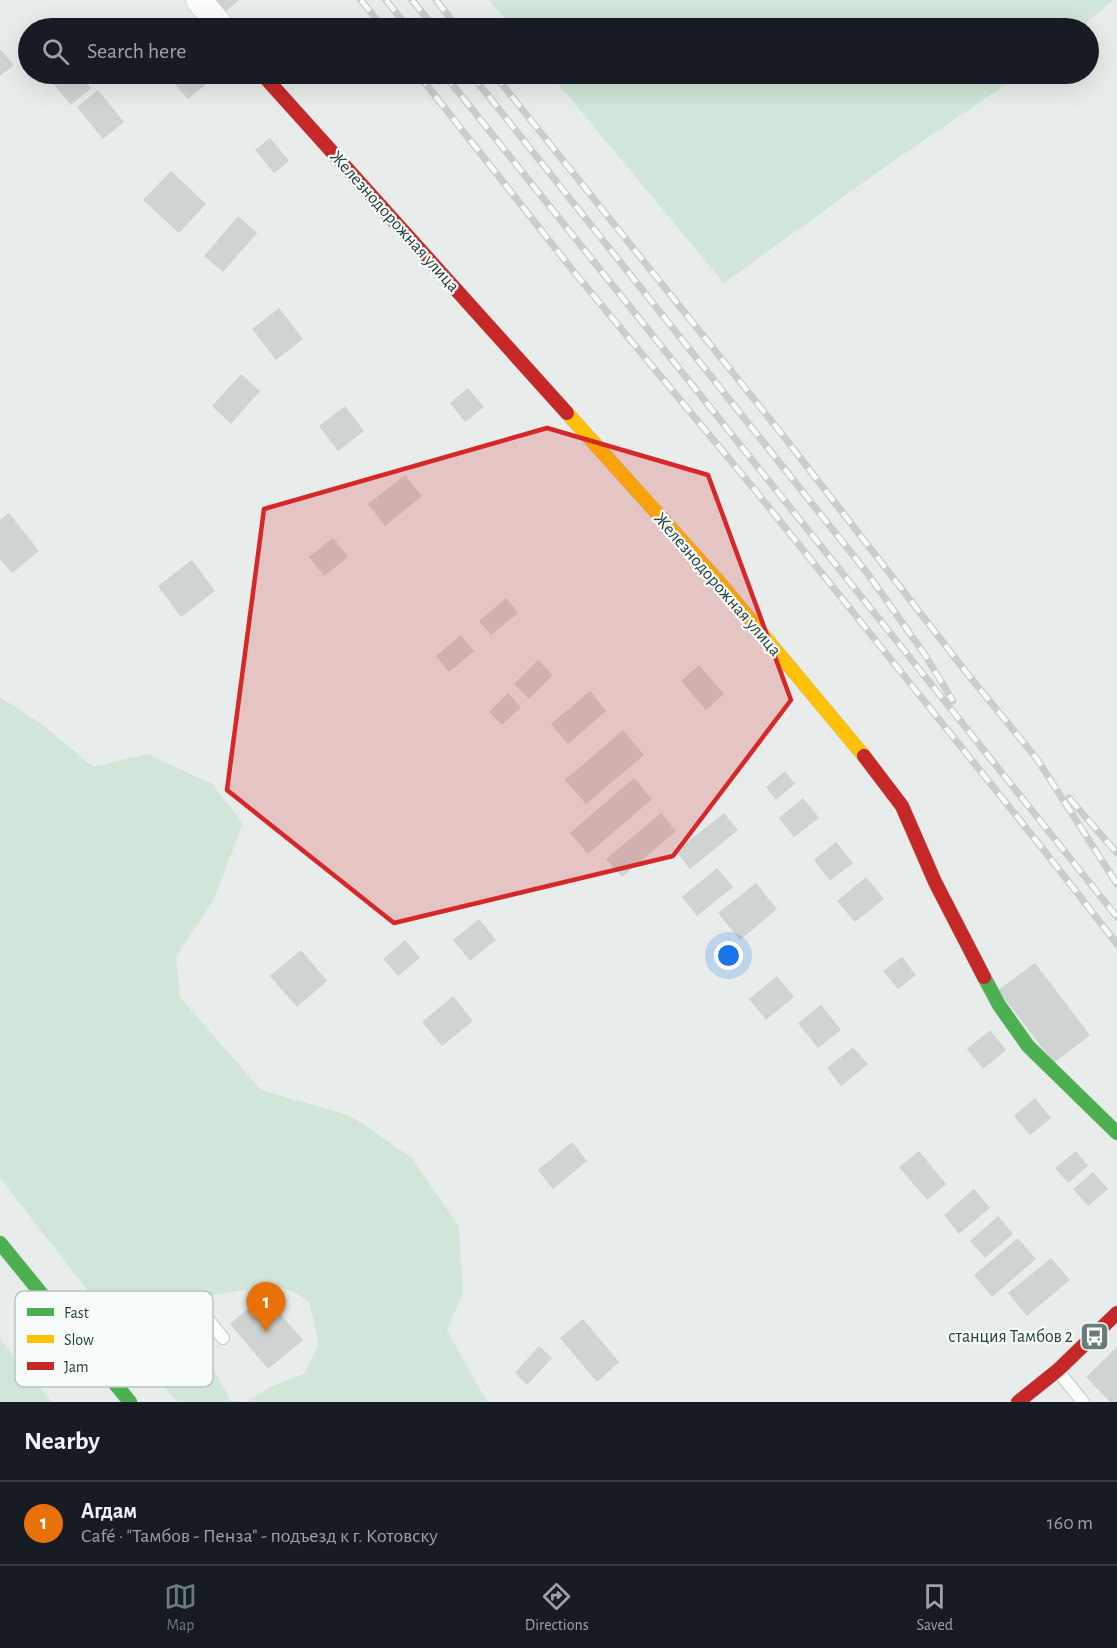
<!DOCTYPE html>
<html lang="en">
<head>
<meta charset="utf-8">
<style>
	:root { --surface:#171b24; --page:#20242c; --text:#f1f3f6; --muted:#9ea1a6; --line:#363941; --accent:#697e78 }
	body { margin:0; font-family:"Alegreya Sans",sans-serif; background:var(--page); color:var(--text) }
	.you { position:absolute; left:729px; top:956px; width:21px; height:21px; margin:-15px; border:4px solid #fff; border-radius:50%; background:#1a73e8; box-shadow:0 0 0 9px #1a73e833 }
	.badge { display:grid; place-items:center; width:39px; height:39px; border-radius:50%; background:var(--accent); color:#fff; font-size:20px; font-weight:700 }
	.pin { position:absolute; translate:-50% -50px; filter:drop-shadow(0 2px 3px #0008) }
	.pin::after { content:''; position:absolute; top:32px; width:21px; height:18px; background:inherit; clip-path:polygon(0 0,100% 0,50% 100%) }
	.list { margin:0; padding:0; list-style:none }
	h2 { display:flex; justify-content:space-between; align-items:center; height:78px; margin:0; padding:0 24px; font-size:26px }
	h2 small { font-size:20px; font-weight:400; color:var(--muted) }
	.list li { display:grid; grid-template-columns:39px 1fr auto; gap:18px; align-items:center; box-sizing:border-box; height:84px; padding:0 24px; border-top:2px solid var(--line) }
	.list b { display:block; font-size:22px; white-space:nowrap }
	.list p { margin:0; font-size:20px; white-space:nowrap; color:var(--muted) }
	.list em { font-size:20px; font-style:normal; color:var(--muted) }
	.icon { flex:none; width:33px; height:33px; fill:none; stroke:currentColor; stroke-width:2; stroke-linecap:round; stroke-linejoin:round }
	.map { position:relative; flex:none; width:1117px; height:1402px; overflow:hidden }
	.search { position:absolute; background:var(--surface); box-shadow:0 6px 24px #0002; left:18px; right:18px; top:18px; height:66px; display:flex; align-items:center; gap:15px; box-sizing:border-box; padding:0 21px; border-radius:33px; color:var(--muted); font-size:22px }
	.sheet { height:162px; background:var(--surface) }
	nav { display:flex; justify-content:space-around; align-items:center; box-sizing:border-box; height:84px; border-top:2px solid var(--line); background:var(--surface); font-size:16px; color:var(--muted) }
	nav a { display:grid; justify-items:center; gap:3px }
	nav .on { color:var(--accent) }
	.map>svg:first-child { display:block }
	.green { fill:#d1e6d8 }
	.building { fill:#cfd4d2 }
	.lines { fill:none; stroke-linecap:round; stroke-linejoin:round }
	.lane-casing { stroke:#c5cac8; stroke-width:14 }
	.street-casing { stroke:#c5cac8; stroke-width:27 }
	.fast-casing { stroke:#c3cbc8; stroke-width:15 }
	.slow-casing { stroke:#c3cbc8; stroke-width:15 }
	.jam-casing { stroke:#c3cbc8; stroke-width:15 }
	.lane { stroke:#fcfcfc; stroke-width:12 }
	.street { stroke:#fcfcfc; stroke-width:26 }
	.fast { stroke:#4caf50; stroke-width:14 }
	.slow { stroke:#ffc107; stroke-width:14 }
	.jam { stroke:#c62828; stroke-width:14 }
	.rail-casing { stroke:#c9cdcc; stroke-width:7 }
	.rail { stroke:#f7fbf9; stroke-width:4.5; stroke-dasharray:14; stroke-linecap:butt }
	.marked { fill:#d62828; fill-opacity:0.2; stroke:#d62828; stroke-width:4.5; stroke-linejoin:round }
	.labels { text-anchor:middle; stroke-width:4.5; stroke-linejoin:round; paint-order:stroke }
	.street-label { font-size:18px; fill:#24423a; stroke:#f7fbf9 }
	.poi-label { font-size:18px; fill:#24423a; stroke:#f7fbf9; text-anchor:end }
	.key { fill:#f7fbf9; stroke:#b8c4c0; stroke-width:1.5 }
	.key-label { font-size:16px; fill:#24423a }
</style>
</head>
<body>
<div class="map">
<svg width="1117" height="1402" viewBox="0 0 1117 1402">
	<rect width="100%" height="100%" fill="#e8edeb"/>
	<!-- green -->
	<g class="green">
		<path d="M489,0H1114L1080,28H512Z"/>
		<path d="M550,74H1021L882,169L724,283Z"/>
		<path d="M0,697L43,725L93,767L147,754L212,784L243,823L214,899L176,957L180,997L261,1090L351,1116L412,1158L459,1227L463,1293L447,1330L477,1385L489,1402H247L270,1387L305,1373L319,1344L309,1302L292,1291L269,1285L198,1298L134,1350L0,1178Z"/>
		<path d="M0,1339L52,1402H0Z"/>
		<path d="M193,1350L211,1365L231,1401L243,1402H177L155,1376L167,1361Z"/>
	</g>
	<!-- building -->
	<g class="building">
		<path d="M215,0H239L225,12Z"/>
		<path d="M0,49L14,65L0,76Z"/>
		<path d="M60,74H79L91,88L71,105L51,81Z"/>
		<path d="M176,74H204L210,81L188,99L170,78Z"/>
		<path d="M98,90L124,122L103,139L77,107Z"/>
		<path d="M270,138L289,161L274,173L255,150Z"/>
		<path d="M171,171L206,204L179,233L143,200Z"/>
		<path d="M238,216L257,233L223,272L204,256Z"/>
		<path d="M279,308L303,339L276,360L252,329Z"/>
		<path d="M241,374L260,391L231,424L212,406Z"/>
		<path d="M468,388L484,407L465,422L450,403Z"/>
		<path d="M345,406L364,431L338,451L319,426Z"/>
		<path d="M405,475L422,496L385,526L368,504Z"/>
		<path d="M9,513L39,551L12,573L0,559V520Z"/>
		<path d="M333,538L348,557L324,576L309,557Z"/>
		<path d="M192,560L215,591L181,617L158,586Z"/>
		<path d="M506,598L518,613L491,635L479,621Z"/>
		<path d="M461,635L474,651L449,672L436,656Z"/>
		<path d="M538,660L553,675L529,699L514,684Z"/>
		<path d="M699,665L724,694L706,710L681,681Z"/>
		<path d="M590,691L606,711L568,744L551,724Z"/>
		<path d="M508,693L521,707L502,725L489,712Z"/>
		<path d="M623,730L644,755L586,804L565,780Z"/>
		<path d="M785,771L795,784L776,800L766,787Z"/>
		<path d="M634,778L652,799L588,854L570,833Z"/>
		<path d="M803,798L819,818L794,837L779,818Z"/>
		<path d="M661,813L676,831L622,877L606,859Z"/>
		<path d="M724,813L738,830L690,869L676,851Z"/>
		<path d="M836,842L853,863L830,881L814,860Z"/>
		<path d="M717,868L733,887L697,916L682,897Z"/>
		<path d="M866,877L884,899L855,922L837,901Z"/>
		<path d="M756,883L777,909L740,940L718,913Z"/>
		<path d="M479,919L496,940L470,961L453,940Z"/>
		<path d="M405,940L420,958L398,976L383,959Z"/>
		<path d="M301,950L327,981L297,1007L270,976Z"/>
		<path d="M902,957L916,975L898,989L883,971Z"/>
		<path d="M1035,963L1090,1035L1054,1063L998,990Z"/>
		<path d="M777,976L794,997L766,1020L749,999Z"/>
		<path d="M453,996L473,1021L442,1046L422,1022Z"/>
		<path d="M821,1005L841,1030L818,1048L798,1023Z"/>
		<path d="M990,1030L1006,1050L983,1069L967,1049Z"/>
		<path d="M853,1047L868,1064L841,1086L827,1068Z"/>
		<path d="M1035,1098L1051,1118L1030,1135L1014,1116Z"/>
		<path d="M572,1142L587,1161L553,1189L538,1170Z"/>
		<path d="M919,1151L946,1184L927,1200L899,1167Z"/>
		<path d="M1076,1151L1088,1166L1068,1183L1055,1168Z"/>
		<path d="M1093,1172L1108,1189L1088,1206L1073,1189Z"/>
		<path d="M974,1189L990,1208L959,1234L944,1215Z"/>
		<path d="M998,1216L1013,1234L985,1258L970,1241Z"/>
		<path d="M1018,1238L1036,1259L992,1297L974,1275Z"/>
		<path d="M1051,1258L1070,1280L1027,1316L1008,1293Z"/>
		<path d="M264,1295L303,1340L268,1369L230,1324Z"/>
		<path d="M583,1319L619,1362L597,1382L560,1338Z"/>
		<path d="M539,1346L552,1358L527,1385L515,1373Z"/>
		<path d="M1117,1347V1402H1110L1086,1377Z"/>
	</g>
	<g class="lines">
		<defs>
			<g id="lane">
				<path d="M1058,1371L1083,1402"/>
				<path d="M110,1375L196,1305L223,1338"/>
			</g>
			<path id="street" d="M199,0L222,28"/>
			<g id="fast">
				<path d="M984,977L999,1005L1028,1046L1117,1133"/>
				<path d="M0,1243L130,1402"/>
			</g>
			<path id="slow" d="M567,413L719,582L864,756"/>
			<g id="jam">
				<path d="M262,74L567,413"/>
				<path d="M864,756L902,806L935,882L984,977"/>
				<path d="M1018,1402L1058,1370L1117,1313"/>
			</g>
		</defs>
		<!-- lane casing -->
		<use href="#lane" class="lane-casing"/>
		<!-- street casing -->
		<use href="#street" class="street-casing"/>
		<!-- fast casing -->
		<use href="#fast" class="fast-casing"/>
		<!-- slow casing -->
		<use href="#slow" class="slow-casing"/>
		<!-- jam casing -->
		<use href="#jam" class="jam-casing"/>
		<!-- lane -->
		<use href="#lane" class="lane"/>
		<!-- street -->
		<use href="#street" class="street"/>
		<!-- fast -->
		<use href="#fast" class="fast"/>
		<!-- slow -->
		<use href="#slow" class="slow"/>
		<!-- jam -->
		<use href="#jam" class="jam"/>
		<defs>
			<g id="rail">
				<path d="M361,0L383,28"/>
				<path d="M386,0L408,28"/>
				<path d="M412,0L435,28"/>
				<path d="M436,0L458,28"/>
				<path d="M418,74L574,272L755,490L1043,849L1117,944"/>
				<path d="M444,74L1117,917"/>
				<path d="M471,74L868,574L925,655L953,701"/>
				<path d="M494,74L781,433L966,672L1037,759L1117,884"/>
				<path d="M1069,798L1117,853"/>
			</g>
		</defs>
		<!-- rail casing -->
		<use href="#rail" class="rail-casing"/>
		<!-- rail -->
		<use href="#rail" class="rail"/>
	</g>
	<!-- marked area -->
	<path class="marked" d="M547,428L708,475L791,700L673,856L394,923L227,790L264,509Z"/>
	<!-- icons -->
	<defs>
		<symbol id="bus-square" viewBox="-11 -11 22 22"><rect x="-9" y="-9" width="18" height="18" rx="4" fill="#697e78" stroke="#f7fbf9"/><path d="M-5-6H5V4H4V6H2V4H-2V6H-4V4H-5ZM-3.5-4V0h7V-4ZM-3.5 1.2v1.5H-2V1.2ZM2 1.2v1.5H3.5V1.2Z" fill="#fff"/></symbol>
	</defs>
	<g fill-rule="evenodd">
		<use href="#bus-square" x="1078" y="1320" width="33" height="33"/>
	</g>
	<g class="labels">
		<!-- street labels -->
		<g class="street-label">
			<text transform="translate(395 221) rotate(48)" y="6">Железнодорожная улица</text>
			<text transform="translate(718 584) rotate(49)" y="6">Железнодорожная улица</text>
		</g>
		<!-- poi labels -->
		<g class="poi-label">
			<text x="1073" y="1342">станция Тамбов 2</text>
		</g>
	</g>
	<!-- legend -->
	<rect x="15" y="1291" width="198" height="96" rx="9" class="key"/>
	<rect x="27" y="1308" width="27" height="8" fill="#4caf50"/>
	<rect x="27" y="1335" width="27" height="8" fill="#ffc107"/>
	<rect x="27" y="1362" width="27" height="8" fill="#c62828"/>
	<g class="key-label">
		<text x="64" y="1318">Fast</text>
		<text x="64" y="1345">Slow</text>
		<text x="64" y="1372">Jam</text>
	</g>
</svg>
<div class="you"></div>
<div class="pin badge" style="left:266px;top:1332px;background:#e8710a">1</div>
<div class="search"><svg class="icon" aria-label="search" viewBox="0 0 24 24"><circle cx="10" cy="10" r="6"/><path d="M15 15l6 6"/></svg>Search here</div>
</div>
<section class="sheet">
<h2>Nearby<small></small></h2>
<ul class="list">
<li><span class="badge" style="background:#e8710a">1</span><div><b>Агдам</b><p>Café · &quot;Тамбов - Пенза&quot; - подъезд к г. Котовску</p></div><em>160 m</em></li>
</ul>
</section>
<nav>
<a class="on"><svg class="icon" aria-label="map" viewBox="0 0 24 24"><path d="M3 6l6-2 6 2 6-2v14l-6 2-6-2-6 2zM9 4v14M15 6v14"/></svg>Map</a>
<a><svg class="icon" aria-label="directions" viewBox="0 0 24 24"><path d="M12 3l9 9-9 9-9-9zM9 14v-3h6M13 9l2 2-2 2"/></svg>Directions</a>
<a><svg class="icon" aria-label="saved" viewBox="0 0 24 24"><path d="M7 4h10v16l-5-4-5 4z"/></svg>Saved</a>
</nav>
</body>
</html>
